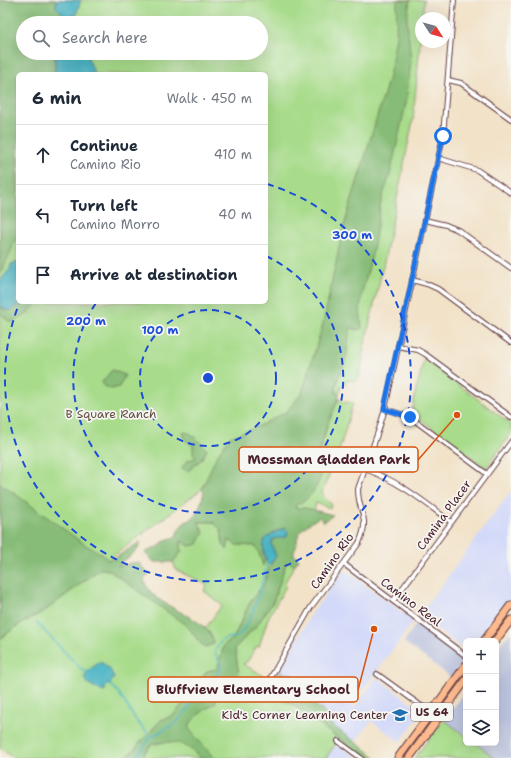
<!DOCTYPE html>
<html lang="en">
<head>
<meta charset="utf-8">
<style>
	:root { --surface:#fff; --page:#f2f2f3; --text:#1f2937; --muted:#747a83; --line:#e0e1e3 }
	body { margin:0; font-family:"Shantell Sans",sans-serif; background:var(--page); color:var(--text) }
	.controls { position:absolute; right:12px; bottom:12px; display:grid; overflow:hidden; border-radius:6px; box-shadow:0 4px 16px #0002 }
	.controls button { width:36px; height:36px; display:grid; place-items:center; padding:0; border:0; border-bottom:1px solid var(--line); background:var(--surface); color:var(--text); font:20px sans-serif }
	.compass { position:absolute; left:415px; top:12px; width:36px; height:36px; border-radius:50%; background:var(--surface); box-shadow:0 4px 16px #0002; rotate:126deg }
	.stop { position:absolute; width:12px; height:12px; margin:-9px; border:3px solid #1a73e8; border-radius:50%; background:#fff }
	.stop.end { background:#1a73e8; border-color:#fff; box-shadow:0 1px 4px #0008 }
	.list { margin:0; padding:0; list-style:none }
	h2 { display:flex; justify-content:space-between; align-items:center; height:52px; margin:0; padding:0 16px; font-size:17px }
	h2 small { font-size:13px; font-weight:400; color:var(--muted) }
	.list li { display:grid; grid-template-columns:26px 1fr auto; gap:12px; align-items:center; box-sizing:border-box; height:60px; padding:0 16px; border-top:1px solid var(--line) }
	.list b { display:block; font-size:15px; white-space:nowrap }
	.list p { margin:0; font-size:13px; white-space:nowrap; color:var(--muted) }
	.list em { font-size:13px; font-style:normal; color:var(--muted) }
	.icon { flex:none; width:22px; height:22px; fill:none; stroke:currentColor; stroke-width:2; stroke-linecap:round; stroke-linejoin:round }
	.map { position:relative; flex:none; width:511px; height:758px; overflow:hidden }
	.search { position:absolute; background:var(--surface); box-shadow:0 4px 16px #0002; left:16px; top:16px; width:252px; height:44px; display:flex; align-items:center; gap:10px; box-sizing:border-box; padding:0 14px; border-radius:22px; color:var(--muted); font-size:15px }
	.panel { position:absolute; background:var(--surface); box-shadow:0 4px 16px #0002; left:16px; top:72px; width:252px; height:232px; border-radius:6px }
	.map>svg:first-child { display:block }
	.built { fill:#d3d9f9 }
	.industrial { fill:#bcc3de }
	.green { fill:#a8dc8b; stroke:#797e5b; fill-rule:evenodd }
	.forest { fill:#86bc77; stroke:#686e51 }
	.water { fill:#45b2c2; stroke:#486876 }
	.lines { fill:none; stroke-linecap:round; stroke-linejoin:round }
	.stream { stroke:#45b2c2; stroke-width:1.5 }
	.street-casing { stroke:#633c43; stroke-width:6 }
	.highway-casing { stroke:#633c43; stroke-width:9 }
	.street { stroke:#fff; stroke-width:4 }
	.highway { stroke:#fcba8e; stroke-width:7 }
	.route { stroke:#1a73e8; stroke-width:5 }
	.ring { fill:none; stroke:#1d4ed8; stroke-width:2; stroke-dasharray:7 5 }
	.labels { text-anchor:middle; stroke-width:3.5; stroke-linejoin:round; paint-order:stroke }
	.shield { fill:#f6f6f2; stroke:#7e6067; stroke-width:1 }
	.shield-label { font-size:11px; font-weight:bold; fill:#4a1f2b }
	.park-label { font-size:12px; fill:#624e43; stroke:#f6f6f2 }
	.street-label { font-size:12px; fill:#4a1f2b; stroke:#f6f6f2 }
	.poi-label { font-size:12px; fill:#4a1f2b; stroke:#f6f6f2; text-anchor:end }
	.centre { fill:#1d4ed8; stroke:#f6f6f2; stroke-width:2 }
	.ring-label { font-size:12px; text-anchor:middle; font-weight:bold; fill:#1d4ed8; stroke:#f6f6f2; stroke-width:3.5; stroke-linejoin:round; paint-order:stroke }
	.leader { fill:none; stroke:#d8530f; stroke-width:1.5 }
	.callout-dot { fill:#d8530f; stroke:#f6f6f2; stroke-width:1.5 }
	.callout { fill:#f6f6f2; stroke:#d8530f; stroke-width:1.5 }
	.callout-label { font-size:13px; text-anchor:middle; font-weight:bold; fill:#4a1f2b }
</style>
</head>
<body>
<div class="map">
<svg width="511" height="758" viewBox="0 0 511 758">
	<rect width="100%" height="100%" fill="#f6f6f2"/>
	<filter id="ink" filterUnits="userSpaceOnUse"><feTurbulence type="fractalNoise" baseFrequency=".025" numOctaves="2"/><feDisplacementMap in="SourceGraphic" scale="8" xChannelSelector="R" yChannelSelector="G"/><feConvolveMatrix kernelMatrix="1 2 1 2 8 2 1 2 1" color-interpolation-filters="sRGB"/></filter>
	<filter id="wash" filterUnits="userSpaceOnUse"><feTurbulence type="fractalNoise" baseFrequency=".012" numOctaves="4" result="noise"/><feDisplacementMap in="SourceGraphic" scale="16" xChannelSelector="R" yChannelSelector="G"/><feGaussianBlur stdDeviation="0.9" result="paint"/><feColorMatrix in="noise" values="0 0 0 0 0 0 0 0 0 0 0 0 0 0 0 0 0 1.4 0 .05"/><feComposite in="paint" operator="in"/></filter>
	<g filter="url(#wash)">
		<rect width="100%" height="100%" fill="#f2e2c8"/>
		<!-- built -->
		<g class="built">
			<path d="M511,491V599L480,641H466V651L419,616Z"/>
			<path d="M343,571H346L414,621L351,706L354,708L377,677L422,712L421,718L419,716L400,742L371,721L355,742L329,723L332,718L294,690L291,684V674H285L280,671L312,613Z"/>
			<path d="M337,744L357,758H326Z"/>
		</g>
		<!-- industrial -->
		<g class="industrial">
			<path d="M417,623L466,660L452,678L404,642Z"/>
			<path d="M511,632V758H495L475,743H496V649Z"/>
			<path d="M466,691V736L444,720Z"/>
		</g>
		<!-- green -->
		<g class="green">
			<path d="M0,0H424L413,120L384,262L362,356L363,358L359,378L356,381L349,380L341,387L339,394L336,392V385L204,484L202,489L108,560L105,557L0,633ZM23,23H261V53H23ZM18,74H266V302H18Z"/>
			<path d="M424,359L511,424V434L486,468L412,413L415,394Z"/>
			<path d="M339,399L344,402L353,403L338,455L322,491L324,497L332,505L330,508L316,503L314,511C306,508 301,510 295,508L296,504L323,465L321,448L330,416Z"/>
			<path d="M197,522H213L221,530L223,544L227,549L229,540L240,544L255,546L259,553L263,565L265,559L271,563L264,585L251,600L236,633L233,639L224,645L217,669L193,690L174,715L161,720L126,758H13L0,748V639L17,626L46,610L100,569H109L187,626L196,635L199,642L213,637L205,629L222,605L204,591L207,585L176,570L173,562L181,552V541L190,546L202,529Z"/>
			<path d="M290,562L294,566L284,584L286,586L268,618L259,647L257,646L247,662L243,664L264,676L267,682L263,686L282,700L292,704L339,739L326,758H214L188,729C189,719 207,708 216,703C213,683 221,679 239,676L235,648L258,624L274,600L286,563Z"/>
			<path d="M444,720L466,736V743H475L495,758H414Z"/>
			<path d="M173,741L186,744L201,758H144L145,752L152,744Z"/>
		</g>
		<!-- forest -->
		<g class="forest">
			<path d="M0,0H56V7L66,17V21L59,20L55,23H23V53H55V74H18V234L0,276Z"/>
			<path d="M397,0H410L407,20L411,62L406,103L390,175L381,201L373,251L362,293L360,310L362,328L358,330L351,328C347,338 349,349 346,359C342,371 336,379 336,392L339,394C339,401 328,422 325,431C324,437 321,444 321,450C322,455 323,460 323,465C322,479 312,501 296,504L295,508H306L333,515L324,522L319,517C313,522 300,527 298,536C296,543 298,545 294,551V555L299,559L294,566L290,562L286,563L274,600L258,624L235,648L239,676L233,680L225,678C217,686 214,692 216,703C207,708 189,719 189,729L214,758H201C183,741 176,740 152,744L145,752L144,758H126L161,720L174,715L207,671L217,669L224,645L233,639L251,600L264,584L269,568L276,556L271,544L273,539L287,537L284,528L273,533L263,553L265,559L263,566L259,553L255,546L236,545L229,540L227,550L223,544L221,530L213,522H198L204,532L198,544L190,546L181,541V552L173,562H154L145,553L153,548L159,547L165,540L176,537C181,518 190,524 196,514C200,508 202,499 204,492L202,489L217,455L230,437L257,427L286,412L302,393L323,324L343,229L389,77L396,37Z"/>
			<path d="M20,302H38L25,316L11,323L0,313V307L5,310L16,308Z"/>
			<path d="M112,370L125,375L119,387L112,389L104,386L102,382Z"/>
			<path d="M185,432C194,433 201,444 207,450L201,460L188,471L181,468L188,460L196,458L193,454V445L186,441L183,433Z"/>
			<path d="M0,483L87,546L101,553L108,560L115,558L140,542L138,549L118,566L138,562L149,575L144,579C151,610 210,614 214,644L205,647C197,642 194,633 187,626L109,570L100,569L46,610L17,626L0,639Z"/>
			<path d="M280,671L285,674H292L291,684L294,690L333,718L329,723L377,758H365L292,704C282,700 270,695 263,686L267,682L274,684L278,681Z"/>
		</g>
		<!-- water -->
		<g class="water">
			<path d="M56,0H81L76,15L66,17L56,7Z"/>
			<path d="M55,53H86L95,74H55Z"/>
			<path d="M18,262V302H20L11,311L0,307V281L10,269L11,264Z"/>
			<path d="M285,528L288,532L287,537L273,539L271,544L276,556L271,563L267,565C262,539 258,540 285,528Z"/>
			<path d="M100,662C106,664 113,672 114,678L110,684L105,687V691L103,692L87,683L84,677L90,669Z"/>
		</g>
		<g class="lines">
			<!-- stream -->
			<g class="stream">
				<path d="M37,623L82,670L88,673"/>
				<path d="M110,684L118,692L138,723L151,737"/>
				<path d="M135,758L151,737L176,723L183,715L199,694L220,670L221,665L215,652C220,640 223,637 237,637C254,621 261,586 267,564"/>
			</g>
		</g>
	</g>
	<g filter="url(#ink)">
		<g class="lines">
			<defs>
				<g id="street">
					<path d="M448,80L461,83L511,119"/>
					<path d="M438,158L477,170L511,193"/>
					<path d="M425,220L446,225L458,230L511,268"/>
					<path d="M412,280L427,284L438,289L511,343"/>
					<path d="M398,346L418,350L425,354L511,417"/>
					<path d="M385,409L410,417L487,474"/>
					<path d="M365,469C399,481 423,501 451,522"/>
					<path d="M344,564L466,656"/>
					<path d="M393,601L511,442"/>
					<path d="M377,674L431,713"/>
					<path d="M271,677L311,607L359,543C371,516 358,514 358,489L379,429L385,409L443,136L454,0"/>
					<path d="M338,741L361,758"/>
				</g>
				<g id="highway">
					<path d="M484,641L511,605"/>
					<path d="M495,641L511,620"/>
					<path d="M398,758L466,665"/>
					<path d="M409,758L466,680"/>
				</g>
			</defs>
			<!-- street casing -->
			<use href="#street" class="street-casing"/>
			<!-- highway casing -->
			<use href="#highway" class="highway-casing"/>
			<!-- street -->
			<use href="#street" class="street"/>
			<!-- highway -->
			<use href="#highway" class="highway"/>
		</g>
	</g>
	<g class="lines" filter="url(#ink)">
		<!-- route -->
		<path class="route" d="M410,417L384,409L443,136"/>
	</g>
	<!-- distance rings -->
	<g class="ring">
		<circle cx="208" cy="378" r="68"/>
		<path d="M266 256A135 135 0 1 1 96 303"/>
		<path d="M267 184A203 203 0 1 1 19 304"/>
	</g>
	<!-- icons -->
	<defs>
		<symbol id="school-bare" viewBox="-9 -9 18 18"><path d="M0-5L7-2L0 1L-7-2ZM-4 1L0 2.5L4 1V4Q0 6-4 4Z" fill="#1f6fb2" stroke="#f6f6f2" stroke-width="2.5" paint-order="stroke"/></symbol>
	</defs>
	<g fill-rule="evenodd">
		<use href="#school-bare" x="389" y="704" width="22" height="22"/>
	</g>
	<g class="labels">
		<!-- shield labels -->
		<rect class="shield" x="411" y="703" width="42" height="18" rx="3"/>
		<g class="shield-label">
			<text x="432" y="716">US 64</text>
		</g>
		<!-- park labels -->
		<g class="park-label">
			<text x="111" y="418">B Square Ranch</text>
		</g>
		<!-- street labels -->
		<g class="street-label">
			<text transform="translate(444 515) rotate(-54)" y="4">Camina Placer</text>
			<text transform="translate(332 561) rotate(-55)" y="4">Camino Rio</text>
			<text transform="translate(411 602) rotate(37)" y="4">Camino Real</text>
		</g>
		<!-- poi labels -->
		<g class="poi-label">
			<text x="388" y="719">Kid's Corner Learning Center</text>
		</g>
	</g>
	<circle cx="208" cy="378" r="6" class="centre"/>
	<g class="ring-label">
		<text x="352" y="239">300 m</text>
		<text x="86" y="325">200 m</text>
		<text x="160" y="334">100 m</text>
	</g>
	<!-- callouts -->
	<path class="leader" d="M457 415L418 460M374 629L358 690"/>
	<g class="callout-dot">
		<circle cx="457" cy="415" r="4"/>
		<circle cx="374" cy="629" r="4"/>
	</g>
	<g class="callout">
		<rect x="239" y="447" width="179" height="25" rx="4"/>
		<rect x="148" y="677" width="210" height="25" rx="4"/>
	</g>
	<g class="callout-label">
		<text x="329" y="464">Mossman Gladden Park</text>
		<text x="253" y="694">Bluffview Elementary School</text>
	</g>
</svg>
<div class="controls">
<button>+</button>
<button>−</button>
<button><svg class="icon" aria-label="layers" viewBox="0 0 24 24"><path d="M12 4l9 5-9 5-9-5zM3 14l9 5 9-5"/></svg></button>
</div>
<svg class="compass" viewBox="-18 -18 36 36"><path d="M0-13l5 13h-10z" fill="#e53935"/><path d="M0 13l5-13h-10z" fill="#747a83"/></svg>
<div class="stop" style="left:443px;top:136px"></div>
<div class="stop end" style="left:410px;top:417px"></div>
<div class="search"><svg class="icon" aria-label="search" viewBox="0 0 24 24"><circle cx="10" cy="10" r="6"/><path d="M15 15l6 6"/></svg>Search here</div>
<section class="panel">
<h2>6 min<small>Walk · 450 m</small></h2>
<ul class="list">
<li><svg class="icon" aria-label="ahead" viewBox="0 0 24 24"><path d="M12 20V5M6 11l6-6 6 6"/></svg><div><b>Continue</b><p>Camino Rio</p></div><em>410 m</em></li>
<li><svg class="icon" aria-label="left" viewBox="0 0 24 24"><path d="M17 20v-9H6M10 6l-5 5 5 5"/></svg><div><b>Turn left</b><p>Camino Morro</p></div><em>40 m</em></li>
<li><svg class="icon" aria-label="arrive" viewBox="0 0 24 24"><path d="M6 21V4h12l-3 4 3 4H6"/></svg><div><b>Arrive at destination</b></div></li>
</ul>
</section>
</div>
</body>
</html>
